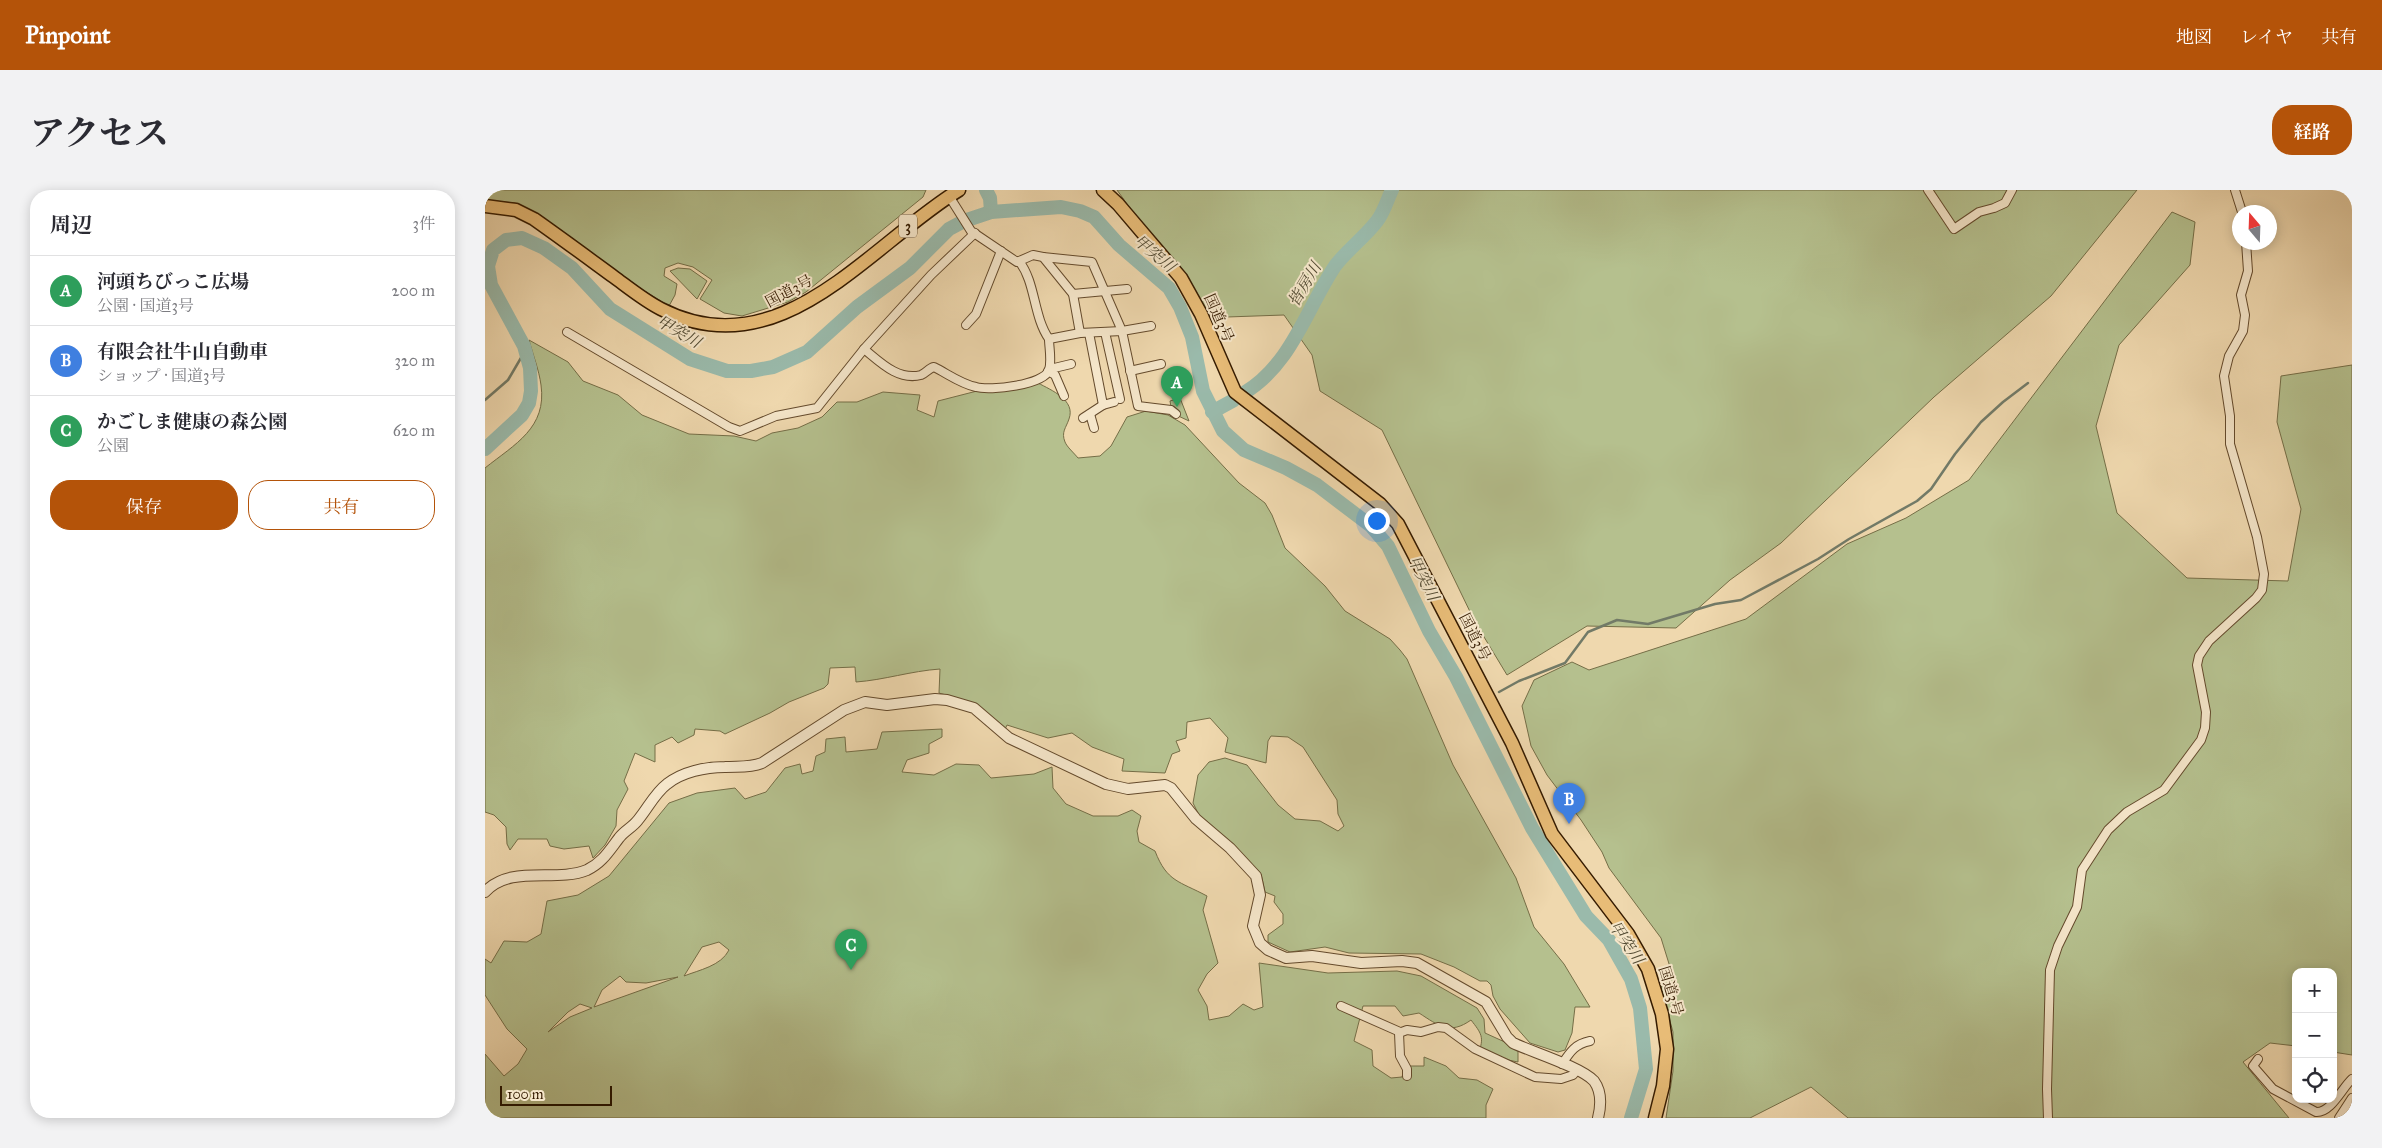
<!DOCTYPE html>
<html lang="ja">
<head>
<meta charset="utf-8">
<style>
	:root { --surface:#fff; --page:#f2f2f3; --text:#2b2b33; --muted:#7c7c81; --line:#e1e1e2; --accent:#b45309 }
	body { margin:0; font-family:"IM FELL Great Primer","Noto Serif JP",serif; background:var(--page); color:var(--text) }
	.controls { position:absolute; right:15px; bottom:15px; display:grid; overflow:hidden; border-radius:10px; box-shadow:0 2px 12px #0003 }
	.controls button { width:45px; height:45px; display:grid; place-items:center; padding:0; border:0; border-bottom:1px solid var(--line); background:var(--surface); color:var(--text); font:25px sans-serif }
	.compass { position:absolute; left:1747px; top:15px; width:45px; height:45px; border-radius:50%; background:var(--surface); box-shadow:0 2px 12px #0003; rotate:341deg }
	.scale { position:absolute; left:15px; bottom:12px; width:112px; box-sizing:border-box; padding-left:5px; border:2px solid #351b00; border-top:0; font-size:14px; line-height:18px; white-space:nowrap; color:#351b00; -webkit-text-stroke:4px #f5e6ca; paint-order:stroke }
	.you { position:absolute; left:891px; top:330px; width:18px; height:18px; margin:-12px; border:4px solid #fff; border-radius:50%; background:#1a73e8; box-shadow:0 0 0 8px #1a73e833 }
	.badge { display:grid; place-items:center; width:32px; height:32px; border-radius:50%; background:var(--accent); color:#fff; font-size:16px; font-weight:700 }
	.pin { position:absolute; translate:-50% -41px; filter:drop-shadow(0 1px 2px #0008) }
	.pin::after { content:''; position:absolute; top:26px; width:18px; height:15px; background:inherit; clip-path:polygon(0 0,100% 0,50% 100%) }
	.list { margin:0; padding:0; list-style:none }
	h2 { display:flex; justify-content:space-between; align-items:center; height:65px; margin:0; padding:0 20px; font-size:21px }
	h2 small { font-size:16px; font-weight:400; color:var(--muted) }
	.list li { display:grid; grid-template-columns:32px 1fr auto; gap:15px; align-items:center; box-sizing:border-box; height:70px; padding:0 20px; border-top:1px solid var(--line) }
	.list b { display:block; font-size:19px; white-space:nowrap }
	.list p { margin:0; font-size:16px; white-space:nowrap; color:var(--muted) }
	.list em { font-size:16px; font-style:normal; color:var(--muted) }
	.actions { display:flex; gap:10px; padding:15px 20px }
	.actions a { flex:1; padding:11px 0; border:1px solid var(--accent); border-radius:20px; text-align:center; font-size:18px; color:var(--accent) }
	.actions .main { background:var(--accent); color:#fff }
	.icon { flex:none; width:28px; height:28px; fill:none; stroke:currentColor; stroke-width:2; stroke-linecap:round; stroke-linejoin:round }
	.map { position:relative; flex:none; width:1867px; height:928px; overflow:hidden; border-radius:20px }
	header { display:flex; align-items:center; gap:30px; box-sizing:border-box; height:70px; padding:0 25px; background:var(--accent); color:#fff }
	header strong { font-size:24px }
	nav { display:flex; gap:28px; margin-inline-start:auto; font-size:18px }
	.intro { display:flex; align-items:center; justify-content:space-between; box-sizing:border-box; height:120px; padding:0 30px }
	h1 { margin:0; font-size:35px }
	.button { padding:12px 22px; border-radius:20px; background:var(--accent); color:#fff; font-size:18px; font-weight:700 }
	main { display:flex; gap:30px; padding:0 30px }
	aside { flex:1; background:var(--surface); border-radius:20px; box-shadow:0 2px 12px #0003 }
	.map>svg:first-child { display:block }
	.green { fill:#b5c08e; stroke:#756e47; fill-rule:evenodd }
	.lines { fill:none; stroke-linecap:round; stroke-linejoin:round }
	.stream { stroke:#727a67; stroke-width:2.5 }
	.river { stroke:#9abaab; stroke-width:14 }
	.minor-casing { stroke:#644a2c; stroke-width:10 }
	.tertiary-casing { stroke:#644a2c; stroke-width:12 }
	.trunk-casing { stroke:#351b00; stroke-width:15 }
	.minor { stroke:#f5e6ca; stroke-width:8 }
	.tertiary { stroke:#f5e6ca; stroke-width:10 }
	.trunk { stroke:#e8bc77; stroke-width:12 }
	.labels { text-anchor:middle; stroke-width:4; stroke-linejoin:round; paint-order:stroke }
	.shield { fill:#f5e6ca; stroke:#6f583d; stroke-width:1 }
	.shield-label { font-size:14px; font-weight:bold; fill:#351b00 }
	.street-label { font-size:15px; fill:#351b00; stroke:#f5e6ca }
	.water-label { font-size:16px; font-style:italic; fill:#534b33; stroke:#f5e6ca }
</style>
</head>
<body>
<header>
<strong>Pinpoint</strong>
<nav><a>地図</a><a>レイヤ</a><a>共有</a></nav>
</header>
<div class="intro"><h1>アクセス</h1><a class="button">経路</a></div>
<main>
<aside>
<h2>周辺<small>3件</small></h2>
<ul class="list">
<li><span class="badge" style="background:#2e9e5b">A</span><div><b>河頭ちびっこ広場</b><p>公園 · 国道3号</p></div><em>200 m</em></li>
<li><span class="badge" style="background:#3f7fe0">B</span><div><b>有限会社牛山自動車</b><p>ショップ · 国道3号</p></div><em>320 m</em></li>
<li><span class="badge" style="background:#2e9e5b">C</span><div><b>かごしま健康の森公園</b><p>公園</p></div><em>620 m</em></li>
</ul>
<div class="actions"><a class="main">保存</a><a>共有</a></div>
</aside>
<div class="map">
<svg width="1867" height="928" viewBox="0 0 1867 928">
	<rect width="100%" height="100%" fill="#efd8ae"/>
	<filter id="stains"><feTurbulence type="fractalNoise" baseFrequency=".004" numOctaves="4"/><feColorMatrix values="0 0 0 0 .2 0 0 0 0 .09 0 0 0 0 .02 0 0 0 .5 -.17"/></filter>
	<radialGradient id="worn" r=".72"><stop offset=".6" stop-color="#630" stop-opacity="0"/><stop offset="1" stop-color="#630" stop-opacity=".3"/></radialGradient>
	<!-- green -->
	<g class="green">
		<path d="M0,0H441L438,7L321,102L303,112L257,126L239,123L215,109L227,90L208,77L193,73L180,78L179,86L192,94L190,105L184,116L158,100L55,25L30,13L0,10Z"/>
		<path d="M632,0H1652L1566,106L1449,207L1296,353L1245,390L1191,438L1102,436L1022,485L990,432L897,240L835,201L827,165L799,125L742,127L718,120Z"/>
		<path d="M1687,22L1710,32L1705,75L1634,155L1611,236L1632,323L1702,388L1803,391L1816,319L1792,232L1796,186L1867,175V865L1848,862V782H1811V856L1785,853L1758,872L1804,928H1363L1326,897L1265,928H1181L1188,881V842L1176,798L1185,777L1176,748L1124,678L1117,662L1096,630L1062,585L1046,556L1037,516L1049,490L1087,472L1104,480L1261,429L1362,354L1421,328L1484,290Z"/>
		<path d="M193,78L205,79L222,91L212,109L185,81Z"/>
		<path d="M44,150L83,172L98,191L133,205L157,225L204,244L249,246L271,251L287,243L313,238L337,227L352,212H372L398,202L435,205L432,220L449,227L453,211L492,201L553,193C566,200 591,210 584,229C581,238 576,242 580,252C582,257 589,263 593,268L615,266L626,256L642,227L661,221L683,225L700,235L754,293L780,313L787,325L800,358L840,396L860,421L905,449L915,460L922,469L968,575L1031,688L1049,737L1079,774L1105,817H1090L1087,843L1080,860L1073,862L1045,853L1015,819L1008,806L1006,795L1002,791H995L969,777L936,764L864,763L840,757L805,762L783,752V745L798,734V724L789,712L790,706L780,702L776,684L748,654L715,627L708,613L713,585L724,572L740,568L762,575L793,615L810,629L835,631L853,641L859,636L853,624L852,610L818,557L803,547L786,546L783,551L781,573L740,562L743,548L725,528L702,532L701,548L691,551L695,561L687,564L680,583L637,581L639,569L607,557L587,543L563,548L522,535L516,548L484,512L454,503L455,479C426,481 399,490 371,492L370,477L345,478L343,494L339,498L304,512L285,523L240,544L235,541L210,539L209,545L193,553L187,547L170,555V572L150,563L139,591L143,599L132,620L131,636L120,655L108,668L104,656L79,659L65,656L62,649H33L25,660L22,654L21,637L9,625L0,622V278C30,254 62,238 56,195C54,180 48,165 44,150Z"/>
		<path d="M695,208L704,231L687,223L685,211Z"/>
		<path d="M457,539V547L444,554V563L422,570L417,582L449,585L471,574L494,575L506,588L549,584L567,577L568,598L581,614L608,626H633L647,620L656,626L652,641L654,652L670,661C682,692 694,691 722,706L718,720L733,773L722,784L713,800L722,816L724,830L744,826L758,814L769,820L778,817L774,773L843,783L912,781L936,786L992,818L999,829L1000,843L1033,858V872L993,864C1000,847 996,843 986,830C965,845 954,836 934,823L918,826L910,816H878L869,851L887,860L888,876L906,888L917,887L920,876H939V867L961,876L974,888L992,890L1008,899L1001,915V928H0V864L19,886L33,874L42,859L22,839L0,805V769L6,773L19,751L42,752L56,744L62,711L93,705L124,686L184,613L212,603L250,598L260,609L281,602L300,578L315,574L317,584L328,581L331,566L340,562L341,549L360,547L361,562L392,559L397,542ZM234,752L244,760C236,776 214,780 199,786L217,757ZM135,786L141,792L161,793L193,787L109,817L117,800ZM95,814L107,818L85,827L63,842L83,822Z"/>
	</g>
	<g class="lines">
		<!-- stream -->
		<g class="stream">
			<path d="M0,210L23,190L40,161"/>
			<path d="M1014,502L1034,491L1080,473L1103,442L1132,430L1163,434L1230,414L1256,410L1333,369L1364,349L1432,311L1446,299L1470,264L1496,232L1518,212L1543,193"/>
		</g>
		<!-- river -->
		<g class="river">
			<path d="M501,0L505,8L506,22"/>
			<path d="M759,203C806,175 821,120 850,76C862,60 880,47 892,31C899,22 902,10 907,0"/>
			<path d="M727,222L749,210"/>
			<path d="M0,259L37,225L44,213L46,201L45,178L39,156L6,95L3,76L8,60L21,50L37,48L59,58L87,78L125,119L205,169L242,181H266L288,177L322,162L372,117L425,78L464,39L479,31L506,22L576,17L595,21L609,27L634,55L684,98L695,117L707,147L718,201L738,241L759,260L801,278L832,295L886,336L903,356L944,441L971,487L1047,638L1101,726L1124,750L1146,789L1155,818L1161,879L1146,928"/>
		</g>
		<defs>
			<g id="minor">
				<path d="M1443,0L1469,39L1494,22L1509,18L1520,13L1527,0"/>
				<path d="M1750,0L1757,22"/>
				<path d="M464,6L486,41L532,72L548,65L558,67L588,104L595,143L637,141L653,216L686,220L691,224"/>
				<path d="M558,67L607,72L637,141L666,136"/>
				<path d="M534,71C551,93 548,126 564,149"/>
				<path d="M588,104L642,99"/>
				<path d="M481,135L491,124L516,61"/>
				<path d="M82,142L244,237L255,241L291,226L332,218L379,159L446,85L490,43"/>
				<path d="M620,142L635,209"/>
				<path d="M604,143L618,215L629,212"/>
				<path d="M379,159C395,172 413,191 436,185C441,183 444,178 449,177C463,184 476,194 491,197C505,201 559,195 564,180C567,171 564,157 564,149L595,143"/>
				<path d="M565,179L586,174"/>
				<path d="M563,181L570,185L579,206"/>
				<path d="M645,181L676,174"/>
				<path d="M605,224L609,238"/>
				<path d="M598,228L618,215"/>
				<path d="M856,816L915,842"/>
				<path d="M1773,869L1768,876L1788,899L1831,922C1846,923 1857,898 1867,889"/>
				<path d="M1077,874C1085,862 1090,854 1105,851"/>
				<path d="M922,886V879L915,866L914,843L922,840L936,842L953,837L961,838L990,859L1050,887L1076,889L1088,885L1092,880"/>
				<path d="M1563,928L1562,899L1565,780L1573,756L1592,717L1597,680L1623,640L1642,622L1679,600L1716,550L1720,538L1721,522L1712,475L1714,466L1724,451L1771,408L1777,400L1779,384L1772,347L1745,254V226L1739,186L1744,166L1758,141L1760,125L1756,105L1763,81L1761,52"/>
				<path d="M1854,928L1867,908"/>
			</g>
			<path id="tertiary" d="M0,702C26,674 70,693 102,680C117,673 124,661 134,648C139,641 148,637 153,630C163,618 170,603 182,594C197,582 220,577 240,577C253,576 264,578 277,573L359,520L380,512L402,515L450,509L462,510L489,518L524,548L621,594L643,599L680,595L686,598L711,629L745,658L771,686L775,705L768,736L775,753L783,760L801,768L827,766L876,773L917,771L932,773L1001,812L1022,847L1028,853C1047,862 1096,877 1109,891C1117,902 1116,916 1113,928"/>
			<g id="trunk">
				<path d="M618,0L633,14L696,88L716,124L750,202L895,314L913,334L1027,553L1067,644L1143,744L1163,779L1177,824L1182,859L1178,896L1170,928"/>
				<path d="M0,16L31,20L49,29C76,48 103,68 129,87C144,98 160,111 176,119C295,180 383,56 474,0"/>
			</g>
		</defs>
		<!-- minor casing -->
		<use href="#minor" class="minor-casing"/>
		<!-- tertiary casing -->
		<use href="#tertiary" class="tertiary-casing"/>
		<!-- trunk casing -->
		<use href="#trunk" class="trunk-casing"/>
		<!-- minor -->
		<use href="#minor" class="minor"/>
		<!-- tertiary -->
		<use href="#tertiary" class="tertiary"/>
		<!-- trunk -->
		<use href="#trunk" class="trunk"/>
	</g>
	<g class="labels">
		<!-- shield labels -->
		<rect class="shield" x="414" y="24.5" width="18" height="23" rx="4"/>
		<g class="shield-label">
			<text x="423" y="41">3</text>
		</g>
		<!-- street labels -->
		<g class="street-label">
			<text transform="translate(304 101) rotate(-28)" y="5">国道3号</text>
			<text transform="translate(734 128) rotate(66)" y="5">国道3号</text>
			<text transform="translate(990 447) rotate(63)" y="5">国道3号</text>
			<text transform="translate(1186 801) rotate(73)" y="5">国道3号</text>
		</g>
		<!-- water labels -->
		<g class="water-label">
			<text transform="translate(670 63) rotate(40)" y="6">甲突川</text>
			<text transform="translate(819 94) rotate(-59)" y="6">皆房川</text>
			<text transform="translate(194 141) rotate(30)" y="6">甲突川</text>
			<text transform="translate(939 388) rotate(63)" y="6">甲突川</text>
			<text transform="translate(1142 752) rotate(56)" y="6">甲突川</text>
		</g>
	</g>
	<rect width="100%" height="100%" filter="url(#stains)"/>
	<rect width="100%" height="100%" fill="url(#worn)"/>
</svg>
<div class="controls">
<button>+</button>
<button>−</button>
<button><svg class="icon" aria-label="locate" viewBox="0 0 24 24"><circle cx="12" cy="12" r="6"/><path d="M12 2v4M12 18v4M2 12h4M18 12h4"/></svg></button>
</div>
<svg class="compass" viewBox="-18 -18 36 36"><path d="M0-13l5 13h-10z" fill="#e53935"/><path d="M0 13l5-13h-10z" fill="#7c7c81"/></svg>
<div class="scale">100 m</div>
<div class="you"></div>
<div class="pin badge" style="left:692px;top:217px;background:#2e9e5b">A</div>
<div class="pin badge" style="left:1084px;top:634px;background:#3f7fe0">B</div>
<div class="pin badge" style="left:366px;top:780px;background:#2e9e5b">C</div>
</div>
</main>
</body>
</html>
